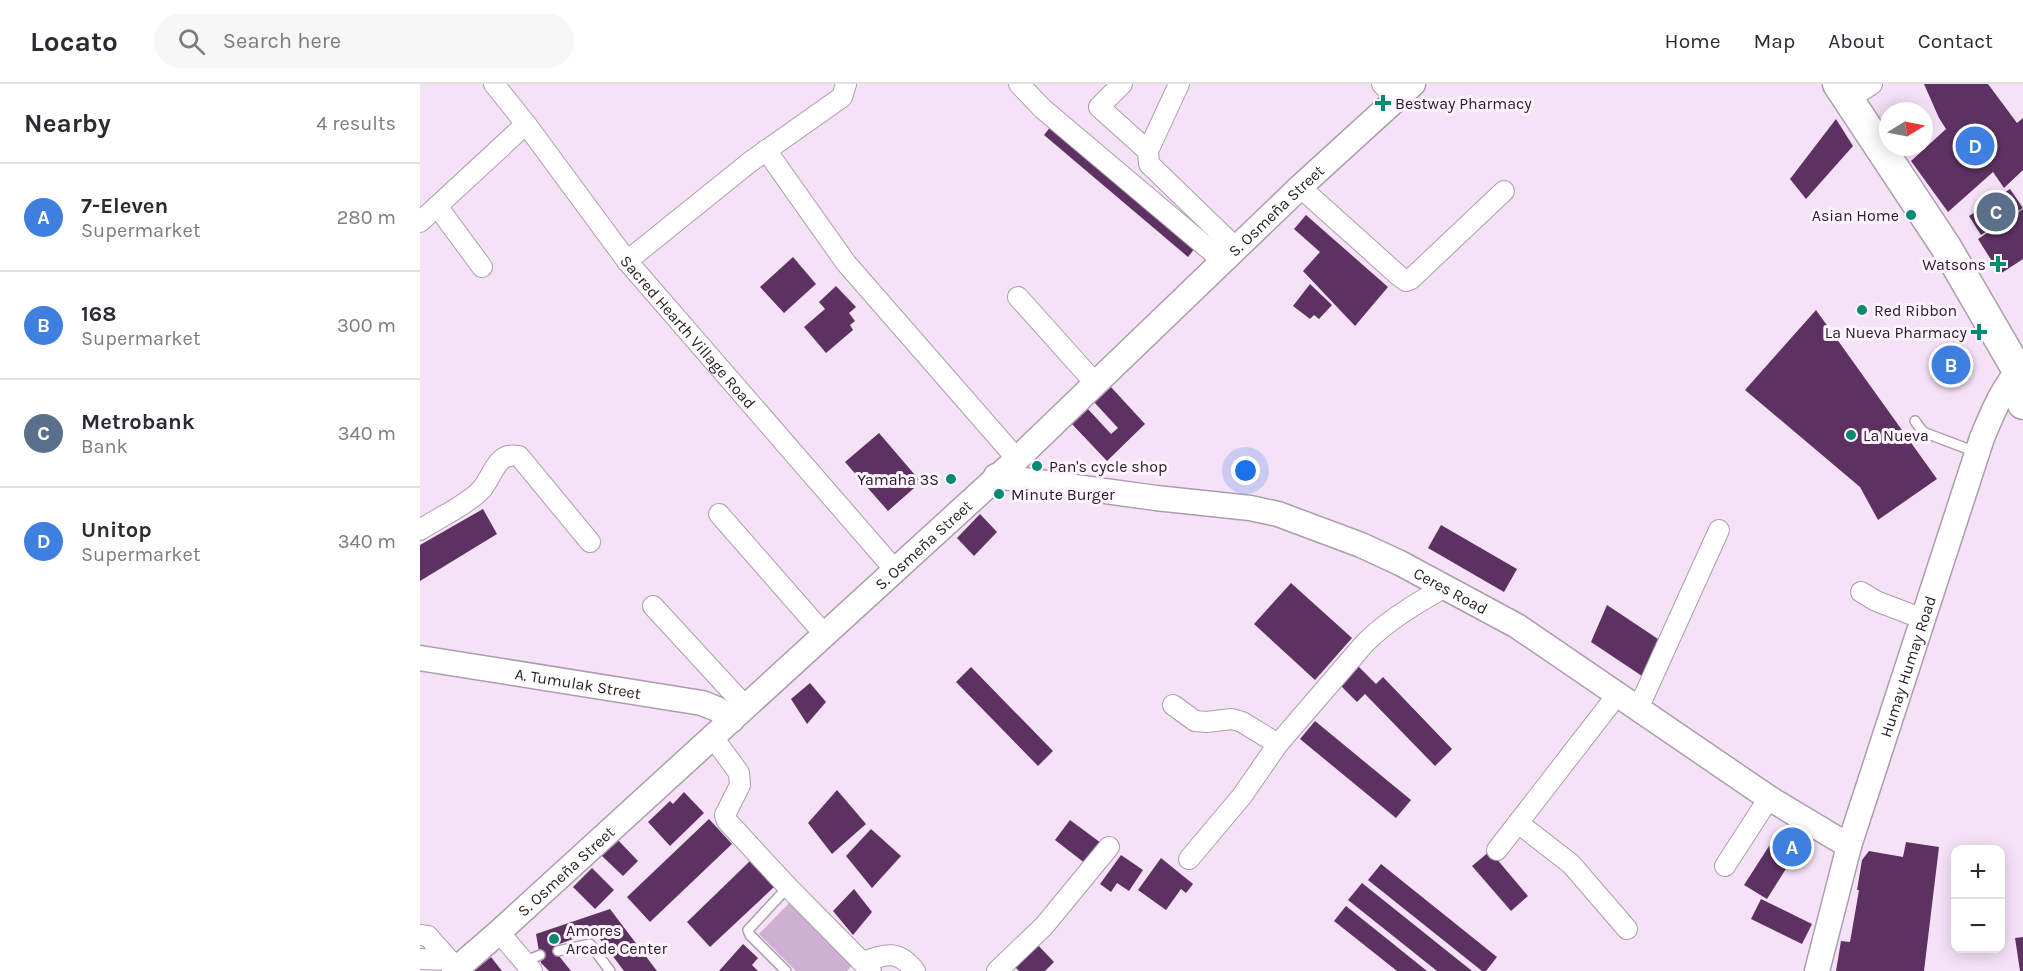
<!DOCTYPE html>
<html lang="en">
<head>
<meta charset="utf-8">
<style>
	:root { --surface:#fff; --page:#f7f7f7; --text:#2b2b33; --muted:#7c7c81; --line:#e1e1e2; --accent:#038a70 }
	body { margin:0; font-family:Karla,sans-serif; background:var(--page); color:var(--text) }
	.controls { position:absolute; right:18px; bottom:18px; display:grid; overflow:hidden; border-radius:12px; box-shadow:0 3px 15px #0003 }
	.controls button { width:54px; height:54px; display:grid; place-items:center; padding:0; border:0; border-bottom:2px solid var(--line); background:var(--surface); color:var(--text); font:30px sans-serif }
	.compass { position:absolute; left:1459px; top:18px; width:54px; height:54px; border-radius:50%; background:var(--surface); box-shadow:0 3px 15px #0003; rotate:80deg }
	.you { position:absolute; left:826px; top:387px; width:21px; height:21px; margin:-15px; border:4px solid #fff; border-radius:50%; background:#1a73e8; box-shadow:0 0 0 9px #1a73e833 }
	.badge { display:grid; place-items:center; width:39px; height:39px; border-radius:50%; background:var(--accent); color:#fff; font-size:20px; font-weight:700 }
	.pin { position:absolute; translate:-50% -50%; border:3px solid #fff; box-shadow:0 2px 6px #0006 }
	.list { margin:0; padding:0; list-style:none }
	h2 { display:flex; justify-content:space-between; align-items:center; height:78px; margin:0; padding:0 24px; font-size:26px }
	h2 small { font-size:20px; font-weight:400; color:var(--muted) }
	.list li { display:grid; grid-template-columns:39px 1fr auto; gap:18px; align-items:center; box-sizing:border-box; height:108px; padding:0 24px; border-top:2px solid var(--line) }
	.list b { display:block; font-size:22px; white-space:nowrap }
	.list p { margin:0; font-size:20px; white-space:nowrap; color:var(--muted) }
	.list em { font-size:20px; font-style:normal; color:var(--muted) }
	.icon { flex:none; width:33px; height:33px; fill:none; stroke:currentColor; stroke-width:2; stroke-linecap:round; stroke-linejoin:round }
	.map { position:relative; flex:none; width:1603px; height:887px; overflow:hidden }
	header { display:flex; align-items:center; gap:36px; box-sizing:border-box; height:84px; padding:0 30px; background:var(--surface); border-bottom:2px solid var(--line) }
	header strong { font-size:28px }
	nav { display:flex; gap:33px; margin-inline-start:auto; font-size:21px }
	.search { width:420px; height:54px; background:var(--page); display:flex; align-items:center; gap:15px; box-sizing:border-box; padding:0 21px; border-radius:33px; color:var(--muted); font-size:22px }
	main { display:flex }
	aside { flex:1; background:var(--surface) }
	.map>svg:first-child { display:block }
	.green { fill:#ceb0d2 }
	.building { fill:#5d3262 }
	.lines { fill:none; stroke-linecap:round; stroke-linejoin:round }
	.service-casing { stroke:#ad9caf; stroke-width:12 }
	.minor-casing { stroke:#ad9caf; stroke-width:22 }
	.tertiary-casing { stroke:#ad9caf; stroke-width:27 }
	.primary-casing { stroke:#ad9caf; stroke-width:33 }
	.service { stroke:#fff; stroke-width:9 }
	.minor { stroke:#fff; stroke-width:20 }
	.tertiary { stroke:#fff; stroke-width:24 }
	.primary { stroke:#fff; stroke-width:30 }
	.poi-dot { fill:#038a70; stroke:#fef3ff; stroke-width:2 }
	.labels { text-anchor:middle; stroke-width:6; stroke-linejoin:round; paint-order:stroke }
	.poi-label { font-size:16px; fill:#251e25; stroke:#fef3ff; text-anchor:start }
	.street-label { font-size:16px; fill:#251e25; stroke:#fef3ff }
</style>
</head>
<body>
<header>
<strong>Locato</strong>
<div class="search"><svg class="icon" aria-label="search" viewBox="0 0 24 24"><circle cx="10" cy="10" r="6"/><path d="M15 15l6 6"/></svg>Search here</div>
<nav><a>Home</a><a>Map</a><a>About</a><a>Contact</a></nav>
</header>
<main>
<aside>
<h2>Nearby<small>4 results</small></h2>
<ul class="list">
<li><span class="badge" style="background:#3f7fe0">A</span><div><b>7-Eleven</b><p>Supermarket</p></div><em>280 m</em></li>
<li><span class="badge" style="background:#3f7fe0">B</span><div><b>168</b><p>Supermarket</p></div><em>300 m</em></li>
<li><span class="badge" style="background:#5c6f8a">C</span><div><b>Metrobank</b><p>Bank</p></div><em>340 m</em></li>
<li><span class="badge" style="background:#3f7fe0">D</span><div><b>Unitop</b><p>Supermarket</p></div><em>340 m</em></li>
</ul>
</aside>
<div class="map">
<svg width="1603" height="887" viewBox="0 0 1603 887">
	<rect width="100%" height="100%" fill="#f5e2f7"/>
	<!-- green -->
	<path class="green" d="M373,815L436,877L427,887H376L339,850Z"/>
	<!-- building -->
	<g class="building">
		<path d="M1504,0H1568L1597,39L1603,34V86L1584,104L1573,88L1528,128L1491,77L1526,45L1519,34Z"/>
		<path d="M1416,35L1433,62L1386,115L1370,95Z"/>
		<path d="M635,37L779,159L768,173L624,51Z"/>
		<path d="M1590,105L1603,124L1561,151L1549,132Z"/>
		<path d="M1603,125V175L1580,190L1558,155Z"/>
		<path d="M886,131L968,203L935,242L883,187L900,168L874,145Z"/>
		<path d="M373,173L396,200L364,229L340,203Z"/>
		<path d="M890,200L912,221L899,235L894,231L890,235L873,222Z"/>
		<path d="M416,202L436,223L429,229L435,237L430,241L433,246L406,269L384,243L405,225L399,218Z"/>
		<path d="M1396,226L1517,395L1458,436L1440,403L1325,306Z"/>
		<path d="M690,302L725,340L687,377L651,339L667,324L691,350L698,344L674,318Z"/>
		<path d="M459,349L501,398L468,427L425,378Z"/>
		<path d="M63,425L77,450L0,497V461Z"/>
		<path d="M560,430L577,448L554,472L537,454Z"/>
		<path d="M1021,441L1097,485L1084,508L1008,464Z"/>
		<path d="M871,499L932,554L895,596L834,540Z"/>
		<path d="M1187,521L1238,555L1222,592L1171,558Z"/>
		<path d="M938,582L956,600L963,593L1032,665L1015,682L945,610L937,618L919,600Z"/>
		<path d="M551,583L633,667L618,682L536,598Z"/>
		<path d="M390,599L406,618L387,640L371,615Z"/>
		<path d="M895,637L991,716L976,734L880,655Z"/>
		<path d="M417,706L446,740L412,770L388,739Z"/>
		<path d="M264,708L284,729L250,762L228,738L250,717L253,720Z"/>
		<path d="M289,735L312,760L230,838L207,813Z"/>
		<path d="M650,736L681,759L666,780L635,756Z"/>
		<path d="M451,745L481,772L452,804L426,772Z"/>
		<path d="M1360,745L1382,759L1347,815L1324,801Z"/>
		<path d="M197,755L218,777L203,792L181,771Z"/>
		<path d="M1486,758L1519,763L1504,887H1416L1421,857L1430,858L1439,806H1437L1442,776L1449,767L1483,773Z"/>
		<path d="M1070,767L1108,812L1091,827L1052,782Z"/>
		<path d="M701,771L723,786L709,807L697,799L691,808L680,800Z"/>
		<path d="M741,774L773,800L766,809L761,805L746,826L718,806Z"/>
		<path d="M330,777L354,803L290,863L267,838Z"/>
		<path d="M961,780L1077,873L1066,887H1062L948,796Z"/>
		<path d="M172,784L194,806L175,825L153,803Z"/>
		<path d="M942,799L1052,887H1017L928,816Z"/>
		<path d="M434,805L452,828L433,851L413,827Z"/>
		<path d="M1341,815L1392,840L1382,860L1331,835Z"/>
		<path d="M926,822L1007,887H977L914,837Z"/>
		<path d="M190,825L237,887H204L174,847L137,861L139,872L151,887H129L121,879L116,850Z"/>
		<path d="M1603,853V887H1600L1595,854Z"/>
		<path d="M615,858L634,878L625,887H599L592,880Z"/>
		<path d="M323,860L338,874L332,881L338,887H299Z"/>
		<path d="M71,873L82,887H54Z"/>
	</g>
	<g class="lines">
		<defs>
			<g id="service">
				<path d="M1495,337L1503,348L1556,368"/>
				<path d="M138,867L170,860L190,887"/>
				<path d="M104,878L120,871"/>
				<path d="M366,887L330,851L328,846L368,803"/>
			</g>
			<g id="minor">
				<path id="s1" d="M74,0L106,40L207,177L475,486"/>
				<path d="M599,0L623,25L803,177"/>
				<path d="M702,0L679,23L728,67"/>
				<path d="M759,0L728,67L729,80L816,164"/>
				<path d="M962,0L977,15"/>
				<path d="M1428,16L1452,0"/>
				<path d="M346,66L426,179L597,375"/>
				<path d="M880,103L978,191L986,197L991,195L1084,107"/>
				<path d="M17,122L62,183"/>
				<path d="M0,138L106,40"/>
				<path d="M207,177L330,78L422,13L426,0"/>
				<path d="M598,213L675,299"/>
				<path d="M299,430L405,551"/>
				<path d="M0,446C18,434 45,422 60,407C73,394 75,367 99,372L170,458"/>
				<path d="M1441,508L1456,517L1503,535"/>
				<path d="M233,522L326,623"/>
				<path d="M753,621L775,637L786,638L812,635L822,638L858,660"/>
				<path d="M1218,625L1299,446"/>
				<path d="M292,652L319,689L320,701L305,731L307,737L368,803L451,887"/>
				<path d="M1098,739L1151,780L1207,845"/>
				<path d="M1077,766L1197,611"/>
				<path d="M769,775L822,712L858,660L945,559C968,536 997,519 1025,503"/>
				<path d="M1305,782L1349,714"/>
				<path d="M79,848L112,887"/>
				<path d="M0,851L8,852L29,876"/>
				<path d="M0,875L29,876L40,882"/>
				<path d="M443,878C466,870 478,865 495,887"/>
				<path d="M577,887L624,842L689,763"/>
			</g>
			<g id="tertiary">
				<path id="s2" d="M576,392L736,414L830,424L858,430L941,461L980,479L1097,542L1349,714L1429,762"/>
				<path id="s3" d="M0,574L282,619L297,625L312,636"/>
				<path id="s4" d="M34,887L79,848L597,375L880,103L993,0"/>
				<path id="s5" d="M1397,887L1429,762L1562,354C1571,332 1585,298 1603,282"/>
			</g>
			<path id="primary" d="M1418,0L1526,163L1598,287L1603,320"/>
		</defs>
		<!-- service casing -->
		<use href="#service" class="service-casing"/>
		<!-- minor casing -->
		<use href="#minor" class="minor-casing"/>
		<!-- tertiary casing -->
		<use href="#tertiary" class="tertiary-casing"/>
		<!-- primary casing -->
		<use href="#primary" class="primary-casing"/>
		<!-- service -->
		<use href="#service" class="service"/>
		<!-- minor -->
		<use href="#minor" class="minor"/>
		<!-- tertiary -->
		<use href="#tertiary" class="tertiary"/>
		<!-- primary -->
		<use href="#primary" class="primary"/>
	</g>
	<!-- markers -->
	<g class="poi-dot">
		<path d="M960 10h6v6h6v6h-6v6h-6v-6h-6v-6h6z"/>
		<circle cx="1491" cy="131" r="6"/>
		<path d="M1575 171h6v6h6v6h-6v6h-6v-6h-6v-6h6z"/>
		<circle cx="1442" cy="226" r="6"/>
		<path d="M1556 239h6v6h6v6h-6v6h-6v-6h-6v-6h6z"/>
		<circle cx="1431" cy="351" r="6"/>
		<circle cx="617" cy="382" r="6"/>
		<circle cx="531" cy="395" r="6"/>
		<circle cx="579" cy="410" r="6"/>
		<circle cx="134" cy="855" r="6"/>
	</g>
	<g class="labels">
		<!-- poi labels -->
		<g class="poi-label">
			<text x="975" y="25">Bestway Pharmacy</text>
			<text x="1479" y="137" text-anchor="end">Asian Home</text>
			<text x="1566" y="186" text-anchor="end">Watsons</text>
			<text x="1454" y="232">Red Ribbon</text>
			<text x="1547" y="254" text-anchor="end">La Nueva Pharmacy</text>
			<text x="1443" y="357">La Nueva</text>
			<text x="629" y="388">Pan's cycle shop</text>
			<text x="519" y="401" text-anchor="end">Yamaha 3S</text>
			<text x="591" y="416">Minute Burger</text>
			<text x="146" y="852">Amores<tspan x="146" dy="18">Arcade Center</tspan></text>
		</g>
		<!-- street labels -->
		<g class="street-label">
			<text dy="6" stroke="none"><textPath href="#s4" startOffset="1120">S. Osmeña Street</textPath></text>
			<text dy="6" stroke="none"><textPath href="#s1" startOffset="315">Sacred Hearth Village Road</textPath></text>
			<text dy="6" stroke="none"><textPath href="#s4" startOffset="634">S. Osmeña Street</textPath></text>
			<text dy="6" stroke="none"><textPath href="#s2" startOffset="474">Ceres Road</textPath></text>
			<text dy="6" stroke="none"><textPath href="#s5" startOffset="318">Humay Humay Road</textPath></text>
			<text dy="6" stroke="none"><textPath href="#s3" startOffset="160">A. Tumulak Street</textPath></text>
			<text dy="6" stroke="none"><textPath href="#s4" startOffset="150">S. Osmeña Street</textPath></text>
		</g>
	</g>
</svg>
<div class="controls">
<button>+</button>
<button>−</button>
</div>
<svg class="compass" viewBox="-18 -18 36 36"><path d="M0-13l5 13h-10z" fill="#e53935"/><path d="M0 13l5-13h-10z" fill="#7c7c81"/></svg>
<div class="you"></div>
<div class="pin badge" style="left:1372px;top:763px;background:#3f7fe0">A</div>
<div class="pin badge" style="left:1531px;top:281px;background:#3f7fe0">B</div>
<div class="pin badge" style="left:1576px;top:128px;background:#5c6f8a">C</div>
<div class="pin badge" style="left:1555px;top:62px;background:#3f7fe0">D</div>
</div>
</main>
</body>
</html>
